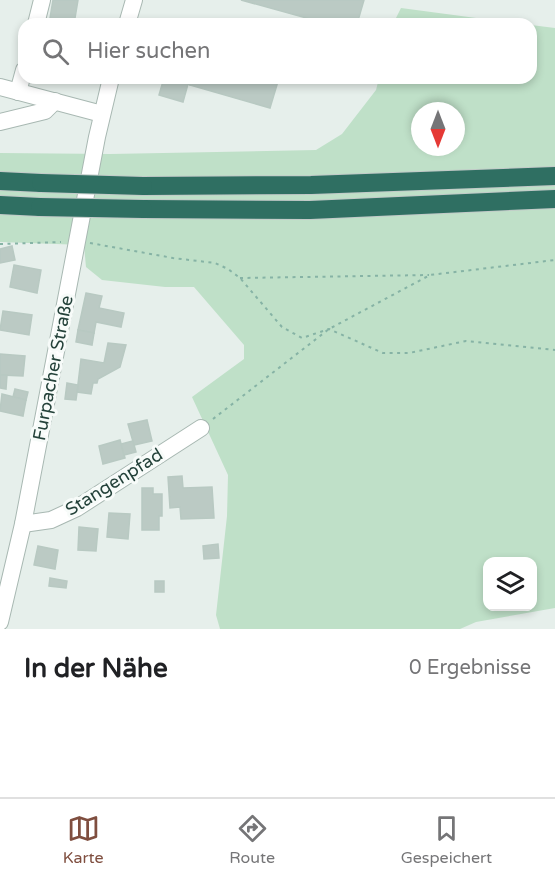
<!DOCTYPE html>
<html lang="de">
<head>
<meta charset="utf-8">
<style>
	:root { --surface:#fff; --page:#f2f2f2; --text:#202124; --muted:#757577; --line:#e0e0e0; --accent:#7f4e3f }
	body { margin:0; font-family:"Varela Round",sans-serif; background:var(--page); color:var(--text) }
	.controls { position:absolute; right:18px; bottom:18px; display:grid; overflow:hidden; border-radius:12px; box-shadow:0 3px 9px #0003 }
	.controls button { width:54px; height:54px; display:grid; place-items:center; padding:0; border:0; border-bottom:2px solid var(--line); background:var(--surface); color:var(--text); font:30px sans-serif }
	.compass { position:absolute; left:411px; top:102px; width:54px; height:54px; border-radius:50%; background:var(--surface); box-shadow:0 3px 9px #0003; rotate:180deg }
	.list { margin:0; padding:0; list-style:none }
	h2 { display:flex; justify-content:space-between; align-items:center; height:78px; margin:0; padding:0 24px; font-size:26px }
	h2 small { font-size:20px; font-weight:400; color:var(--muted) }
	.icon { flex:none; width:33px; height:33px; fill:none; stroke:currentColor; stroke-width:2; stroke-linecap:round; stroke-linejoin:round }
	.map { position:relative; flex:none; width:555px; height:629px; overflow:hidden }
	.search { position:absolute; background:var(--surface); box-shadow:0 3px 9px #0003; left:18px; right:18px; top:18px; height:66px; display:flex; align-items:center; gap:15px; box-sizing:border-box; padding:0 21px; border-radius:18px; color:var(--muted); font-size:22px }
	.sheet { height:168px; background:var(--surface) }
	nav { display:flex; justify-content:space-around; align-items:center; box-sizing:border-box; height:84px; border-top:2px solid var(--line); background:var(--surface); font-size:16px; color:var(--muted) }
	nav a { display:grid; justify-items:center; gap:3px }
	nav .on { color:var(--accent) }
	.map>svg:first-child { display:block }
	.green { fill:#bfe0c8; fill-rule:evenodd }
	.building { fill:#bbcac4; stroke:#b8c9c2; stroke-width:1.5 }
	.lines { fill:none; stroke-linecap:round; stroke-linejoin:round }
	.minor-casing { stroke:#a8b8b2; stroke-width:18 }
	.highway-casing { stroke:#c2cac8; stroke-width:20 }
	.path { stroke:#86b3a5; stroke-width:2; stroke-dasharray:3 4.5; stroke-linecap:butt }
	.minor { stroke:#fff; stroke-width:16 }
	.highway { stroke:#2f6f62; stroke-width:18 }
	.highway-bridge-casing { stroke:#c2cac8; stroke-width:20; stroke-linecap:butt }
	.highway-bridge { stroke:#2f6f62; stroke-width:18 }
	.labels { text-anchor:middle; stroke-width:6; stroke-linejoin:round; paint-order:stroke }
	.street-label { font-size:18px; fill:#24423a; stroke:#f7fbf9 }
</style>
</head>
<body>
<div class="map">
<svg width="555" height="629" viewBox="0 0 555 629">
	<rect width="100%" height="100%" fill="#e6efeb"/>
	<!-- green -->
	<g class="green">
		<path d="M401,8L522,24H393Z"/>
		<path d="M531,25L555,28V608L476,622L460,629H220L216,615L227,516L228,475L192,397L244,359V345L194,287H165L102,280L86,267L84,245L0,242V153L110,154L316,150L342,134L376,90L379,78H531ZM420,111H456V147H420ZM488,562H532V606H488Z"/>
	</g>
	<!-- building -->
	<g class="building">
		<path d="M53,0H78L74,24H49Z"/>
		<path d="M241,0H364L357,24H328Z"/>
		<path d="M164,78H192L190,85L188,84L183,102L159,95Z"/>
		<path d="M192,78H279L270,108L190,85Z"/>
		<path d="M12,246L15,260L0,263V249Z"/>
		<path d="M14,265L41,270L37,293L10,287Z"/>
		<path d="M86,293L102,296L99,308L124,313L121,327L96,322L94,333L78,330Z"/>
		<path d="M3,311L32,315L29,335L0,330Z"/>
		<path d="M78,330L94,333L92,345L76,342Z"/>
		<path d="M108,343L126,345L120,367L98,379L97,383H93L91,394L77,392L81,359L104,363Z"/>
		<path d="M0,354L25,356L23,376L0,375Z"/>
		<path d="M0,375H7L6,389L0,388Z"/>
		<path d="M67,383L78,385L76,400L65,399Z"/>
		<path d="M15,389L28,392L26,400L13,397Z"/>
		<path d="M2,394L26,400L23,416L0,411Z"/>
		<path d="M147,420L152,441L134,445L128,424Z"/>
		<path d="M120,440L125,458L103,464L99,446Z"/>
		<path d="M133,441L136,452L124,455L121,444Z"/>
		<path d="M182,476L183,488L212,487L214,518L181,519L180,507L170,508L168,477Z"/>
		<path d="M142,488H153V494H162V516H159V530H142Z"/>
		<path d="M109,513L130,514L128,539L107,537Z"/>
		<path d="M79,527L98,529L96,551L78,550Z"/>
		<path d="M218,544L219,558L204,559L203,546Z"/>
		<path d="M38,546L58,550L55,569L34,565Z"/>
		<path d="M50,578L67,581L66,588L49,586Z"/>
		<rect x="155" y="581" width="9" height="11"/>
	</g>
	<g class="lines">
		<defs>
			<g id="minor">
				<path d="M36,24L42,0"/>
				<path d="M127,24L134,0"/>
				<path d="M0,87L102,114"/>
				<path d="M18,92L24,70"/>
				<path d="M0,122L45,111L55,101"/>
				<path d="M23,524L51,520L77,508L201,428"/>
				<path d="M0,622L23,524L97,137L111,78"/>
			</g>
			<g id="highway">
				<path d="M0,181L41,183"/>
				<path d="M143,186L311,185L555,176"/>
				<path d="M0,205L40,207"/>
				<path d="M143,209L310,210L555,199"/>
			</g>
		</defs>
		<!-- minor casing -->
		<use href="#minor" class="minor-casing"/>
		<!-- highway casing -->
		<use href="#highway" class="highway-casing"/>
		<!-- path -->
		<g class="path">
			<path d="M90,243L173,258L215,263L228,269L240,278L282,327L302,338L329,329L383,353H409L466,341L555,350"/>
			<path d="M0,244L61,242"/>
			<path d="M240,278L429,275"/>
			<path d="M213,419L329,329L430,275L555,260"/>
		</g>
		<!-- minor -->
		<use href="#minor" class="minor"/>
		<!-- highway -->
		<use href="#highway" class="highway"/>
		<defs>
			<g id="highway-bridge">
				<path d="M41,183L143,186"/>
				<path d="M40,207L143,209"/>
			</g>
		</defs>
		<!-- highway-bridge casing -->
		<use href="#highway-bridge" class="highway-bridge-casing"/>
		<!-- highway-bridge -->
		<use href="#highway-bridge" class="highway-bridge"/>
	</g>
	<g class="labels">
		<!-- street labels -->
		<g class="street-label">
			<text transform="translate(53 368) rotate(-79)" y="6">Furpacher Straße</text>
			<text transform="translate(114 482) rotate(-32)" y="6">Stangenpfad</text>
		</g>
	</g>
</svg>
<div class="controls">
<button><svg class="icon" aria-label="layers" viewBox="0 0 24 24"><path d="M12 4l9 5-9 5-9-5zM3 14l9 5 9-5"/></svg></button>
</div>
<svg class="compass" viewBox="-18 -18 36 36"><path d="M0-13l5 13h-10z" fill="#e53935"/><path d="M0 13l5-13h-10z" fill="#757577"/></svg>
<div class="search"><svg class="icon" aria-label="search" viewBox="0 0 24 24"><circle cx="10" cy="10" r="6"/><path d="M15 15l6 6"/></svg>Hier suchen</div>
</div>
<section class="sheet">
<h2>In der Nähe<small>0 Ergebnisse</small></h2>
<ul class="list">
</ul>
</section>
<nav>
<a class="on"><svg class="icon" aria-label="map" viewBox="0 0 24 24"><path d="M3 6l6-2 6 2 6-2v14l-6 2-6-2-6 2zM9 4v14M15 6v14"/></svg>Karte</a>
<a><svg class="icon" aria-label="directions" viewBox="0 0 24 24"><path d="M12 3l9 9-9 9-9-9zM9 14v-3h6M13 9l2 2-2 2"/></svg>Route</a>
<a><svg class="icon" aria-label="saved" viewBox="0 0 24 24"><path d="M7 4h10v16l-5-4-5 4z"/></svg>Gespeichert</a>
</nav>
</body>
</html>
